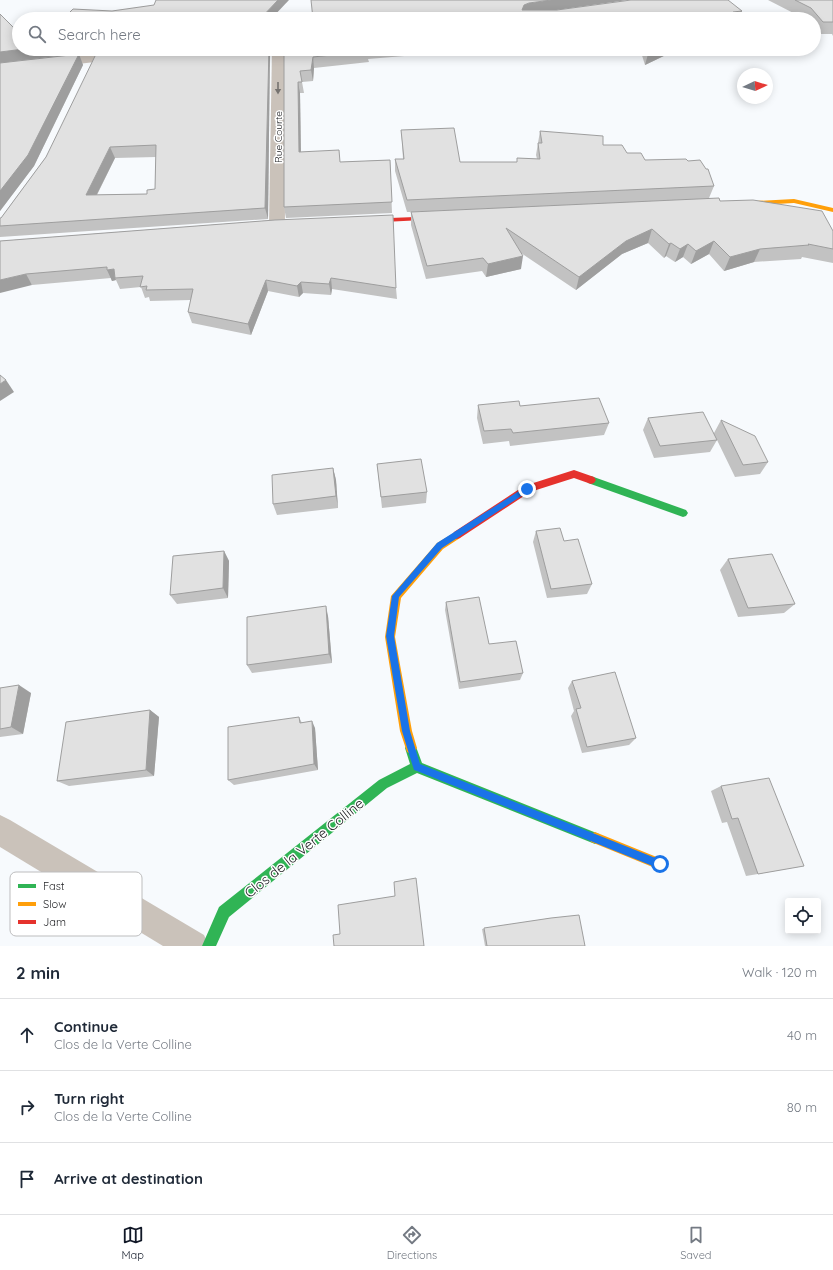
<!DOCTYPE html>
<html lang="en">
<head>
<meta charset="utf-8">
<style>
	:root { --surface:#fff; --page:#f2f2f3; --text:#1f2937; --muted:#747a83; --line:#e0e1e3; --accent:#111827 }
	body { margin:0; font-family:Quicksand,sans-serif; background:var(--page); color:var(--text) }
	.controls { position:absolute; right:12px; bottom:12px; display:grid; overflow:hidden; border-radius:4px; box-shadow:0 2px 10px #0003 }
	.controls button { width:36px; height:36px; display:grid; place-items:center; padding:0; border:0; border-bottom:1px solid var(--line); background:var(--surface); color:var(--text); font:20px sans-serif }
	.compass { position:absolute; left:737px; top:68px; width:36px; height:36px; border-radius:50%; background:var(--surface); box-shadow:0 2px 10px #0003; rotate:86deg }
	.stop { position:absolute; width:12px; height:12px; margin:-9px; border:3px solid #1a73e8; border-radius:50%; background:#fff }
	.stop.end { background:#1a73e8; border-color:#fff; box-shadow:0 1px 4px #0008 }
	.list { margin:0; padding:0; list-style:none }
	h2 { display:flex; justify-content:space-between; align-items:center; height:52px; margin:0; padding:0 16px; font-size:17px }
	h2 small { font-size:13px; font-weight:400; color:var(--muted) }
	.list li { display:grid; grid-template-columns:26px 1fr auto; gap:12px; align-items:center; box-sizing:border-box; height:72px; padding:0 16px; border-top:1px solid var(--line) }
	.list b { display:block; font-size:15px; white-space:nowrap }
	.list p { margin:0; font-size:13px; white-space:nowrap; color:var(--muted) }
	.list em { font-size:13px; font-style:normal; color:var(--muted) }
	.icon { flex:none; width:22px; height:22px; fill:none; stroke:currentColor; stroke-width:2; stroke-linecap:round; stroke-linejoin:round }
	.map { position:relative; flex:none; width:833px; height:946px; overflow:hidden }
	.search { position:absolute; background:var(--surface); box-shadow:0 2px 10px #0003; left:12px; right:12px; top:12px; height:44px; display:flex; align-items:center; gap:10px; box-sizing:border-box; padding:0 14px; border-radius:22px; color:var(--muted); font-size:15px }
	.sheet { height:268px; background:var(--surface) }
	nav { display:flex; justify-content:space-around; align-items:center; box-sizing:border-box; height:56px; border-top:1px solid var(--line); background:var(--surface); font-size:11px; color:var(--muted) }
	nav a { display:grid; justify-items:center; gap:2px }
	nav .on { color:var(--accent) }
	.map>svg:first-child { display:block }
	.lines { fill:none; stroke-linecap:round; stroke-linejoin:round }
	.street { fill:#cac2ba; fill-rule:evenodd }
	.fast { fill:#30b455; fill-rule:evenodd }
	.slow { fill:#ff9f0a; fill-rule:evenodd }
	.jam { fill:#e5322d; fill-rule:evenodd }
	.wall { fill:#c2c2c2; fill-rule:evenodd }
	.shaded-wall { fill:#9e9e9e }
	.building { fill:#e1e1e1; stroke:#9e9e9e; fill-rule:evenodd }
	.oneway { fill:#767370 }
	.route { fill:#1a73e8 }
	.labels { text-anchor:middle; stroke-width:3; stroke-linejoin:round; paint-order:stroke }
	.far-street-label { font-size:10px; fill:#232427; stroke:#fff }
	.near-street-label { font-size:14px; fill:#232427; stroke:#fff }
	.key { fill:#fff; stroke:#bdbdbe; stroke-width:1 }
	.key-label { font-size:11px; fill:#232427 }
</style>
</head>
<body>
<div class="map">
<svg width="833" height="946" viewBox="0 0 833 946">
	<rect width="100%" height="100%" fill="#f7fafd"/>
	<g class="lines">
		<!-- street -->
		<g class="street">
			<path d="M125,49H154L153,52L148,53L95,62L0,73V65L95,54Z"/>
			<path d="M272,49H284L285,225L283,229L277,230L271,229L269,225Z"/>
			<path d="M0,815L10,820L204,935L209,946H163L0,847Z"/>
		</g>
		<!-- fast -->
		<g class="fast">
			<path d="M591,476L686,510L688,513L686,516L683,517L588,483L586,480L588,477Z"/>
			<path d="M411,742L415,744L422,763L599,834L601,838L599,842L595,844L417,773L387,788L229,917L216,946H202L219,907L379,780L410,764L405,748L407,744Z"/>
		</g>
		<!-- slow -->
		<g class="slow">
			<path d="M794,199L833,208V212L794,203L737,206L734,204L737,202Z"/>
			<path d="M457,531L460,532L462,535L460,538L443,549L401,598L395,637L412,731L417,748L415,752L411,754L407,752L400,731L385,637L391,596L437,543Z"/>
			<path d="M595,832L664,860L666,864L664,868L660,870L591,842L589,838L591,834Z"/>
		</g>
		<!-- jam -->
		<g class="jam">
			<path d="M441,216L444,218L443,219L364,223L361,221L364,219Z"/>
			<path d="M574,470L594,477L596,480L594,483L591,484L574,478L530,492L460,538L457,539L454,538L452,535L454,532L524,486Z"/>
		</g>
	</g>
	<!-- wall -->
	<g class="wall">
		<path d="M768,0H833V36L832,34H817L814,30V19H805Z"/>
		<path d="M0,14L19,49H270L268,219L0,237V218H1L46,157L109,50L34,59L79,54L83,65L34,166L0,211ZM156,157L155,189L147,194L97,195L115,158Z"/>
		<path d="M284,49H489L368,59L369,62L314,68L313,81L302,82L304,93H300L301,152L340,162L390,160L392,213L286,218L284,207Z"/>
		<path d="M518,49H619L550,56H519Z"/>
		<path d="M640,49H672V52L645,65Z"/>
		<path d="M401,130L460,162H517V158L537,159L536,155L540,131L603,145L645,160L688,161L714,186L709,198L720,201L833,249V263L802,257L801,259L754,262L724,271L709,254L691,264L683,257L675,262L666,256L664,258L648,243L622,254L576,290L521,253V269L486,277L482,271L426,279L411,225V212H407L395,171V159H403L402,142Z"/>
		<path d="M275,220L396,288L397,299L332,289L331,295L303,293L299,297L268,291L251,335L192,323L188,312L191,300L150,301L149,297L145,298L141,287L120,289L116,280L112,281L111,278L32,285L0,241Z"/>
		<path d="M478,405L520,406L609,423L604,435L510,446L509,441L483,444L477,418Z"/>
		<path d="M648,418L714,433L721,420L768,462L760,474L735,477L717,440L710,452L654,458L643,430Z"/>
		<path d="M377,464L427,492L426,503L382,508Z"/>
		<path d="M333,468L336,480L338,508L277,515L273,504Z"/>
		<path d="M536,531L564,541L592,584L587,594L547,598L533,542Z"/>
		<path d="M224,551L229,561L228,598L177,604L170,595Z"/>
		<path d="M728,559L795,604L784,613L738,617L720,570Z"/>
		<path d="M446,602L489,644L523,673L520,680L459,689L445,610Z"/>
		<path d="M328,616L332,663L252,673L247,665Z"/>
		<path d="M572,681L636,738L629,745L582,753L571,716L574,711L568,688Z"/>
		<path d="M0,688L31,693L23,734L0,737Z"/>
		<path d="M150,710L159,717L154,776L69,786L57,781Z"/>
		<path d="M299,717L302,723L315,728L318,770L234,785L228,780Z"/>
		<path d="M721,786L804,866L746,876L727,822L722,823L711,791Z"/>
		<path d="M551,918L585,946H485L482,929Z"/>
	</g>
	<!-- shaded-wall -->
	<g class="shaded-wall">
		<path d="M278,0H289L271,19H260Z"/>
		<path d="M551,0H628L528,14L522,10L524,5L529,3Z"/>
		<path d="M742,11L739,19H707L733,12Z"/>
		<path d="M24,49H113L0,63V52Z"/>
		<path d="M269,49H270L268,219L265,208Z"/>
		<path d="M659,49H672V52L645,65L648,54Z"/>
		<path d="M79,54L83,65L34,166L0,211V191Z"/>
		<path d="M313,57L314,68L313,81L311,70Z"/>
		<path d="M298,82L300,93L301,163L299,152Z"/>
		<path d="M110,147L115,158L91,206L86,195Z"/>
		<path d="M652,229L648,243L622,254L576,290L579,277L626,241Z"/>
		<path d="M714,241L709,254L691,264L696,251Z"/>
		<path d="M671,243L666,256L664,258L669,244Z"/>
		<path d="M688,244L683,257L675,262L680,249Z"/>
		<path d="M760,249L754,262L724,271L730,257Z"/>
		<path d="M523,256L521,269L486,277L488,264Z"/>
		<path d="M114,269L115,278L116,280L112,281L107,270Z"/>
		<path d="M26,274L32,285L0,293V280Z"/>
		<path d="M331,278L332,289L331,295L329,284Z"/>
		<path d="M266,280L268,291L251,335L248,324Z"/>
		<path d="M301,282L303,293L299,297L297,286Z"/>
		<path d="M6,380L14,392L0,401V384Z"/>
		<path d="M333,468L336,480L338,508L336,496Z"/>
		<path d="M224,551L229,561L228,598L223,588Z"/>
		<path d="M326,606L328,616L332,663L329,654Z"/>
		<path d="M19,685L31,693L23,734L11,727Z"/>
		<path d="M150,710L159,717L154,776L146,770Z"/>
		<path d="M312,721L315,728L318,770L314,764Z"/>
	</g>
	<!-- building -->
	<g class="building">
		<path d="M156,0H278L260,19H63L73,9L112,11L154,5Z"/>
		<path d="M311,0H551L529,3L524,5L522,10H557L631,0H728L742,11L733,12L735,14L707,19H313Z"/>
		<path d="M795,0H833V22H823L811,8Z"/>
		<path d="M0,14L16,30L19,28V49H24L0,52Z"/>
		<path d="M112,49H269L265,208L0,226V218H1L46,157L97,52ZM156,145L155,189L147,190V194L86,195L110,147Z"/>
		<path d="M284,49H367L368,51L313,57L311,70L300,71L302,82H298L299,152L339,150L340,162L390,160L392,202L284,207Z"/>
		<path d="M646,49H659L648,54Z"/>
		<path d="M79,54L28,155L0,191V63Z"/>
		<path d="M454,128L460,162H517V158L540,159L538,143H542L540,131L603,136V145H622L627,153H641L645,160L686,159L688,161L700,160L706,169H708L714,186L407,200L395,159H404L401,130Z"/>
		<path d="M719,198L720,201L753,200L822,211L833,231V249L808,244L809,245L760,249L730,257L714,241L696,251L688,244L680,249L671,243L669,244L652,229L626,241L579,277L506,228L523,256L488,264L483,258L427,266L411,212Z"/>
		<path d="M393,215L396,288L331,278L329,284L301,282L297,286L266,280L248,324L188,312L193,289L146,290L147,286L140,287L143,276L115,278L114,269L107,270V267L26,274L0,280V241L275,220Z"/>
		<path d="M0,375L6,380L0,384Z"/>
		<path d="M599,398L609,423L513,433L511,429L484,431L478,405L519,401L520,406Z"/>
		<path d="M703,412L717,440L660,446L648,418Z"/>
		<path d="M721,420L755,436L768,462L743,465Z"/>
		<path d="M421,459L427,492L381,497L377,464Z"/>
		<path d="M333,468L336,496L273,504L272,475Z"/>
		<path d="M560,528L564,541L578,539L592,584L551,589L536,531Z"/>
		<path d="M224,551L223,588L170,595L173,556Z"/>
		<path d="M772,554L795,604L748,608L728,559Z"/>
		<path d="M479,597L489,644L516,641L523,673L460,682L446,602Z"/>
		<path d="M326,606L329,654L247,665V617Z"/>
		<path d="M615,672L636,738L587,747L576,709L581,708L572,681Z"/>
		<path d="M19,685L11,727L0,729V688Z"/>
		<path d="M150,710L146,770L57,781L66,722Z"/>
		<path d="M299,717L300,723L312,721L314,764L228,780V727Z"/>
		<path d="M769,778L804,866L758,874L738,818L732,819L721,786Z"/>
		<path d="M416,878L424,946H334L333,935L340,934L338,905L395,896L394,882Z"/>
		<path d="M579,915L585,946H487L484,928L551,918Z"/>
	</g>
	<!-- one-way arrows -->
	<defs><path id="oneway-solid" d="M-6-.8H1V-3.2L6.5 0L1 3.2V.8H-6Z"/></defs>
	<use class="oneway" href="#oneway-solid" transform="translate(278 88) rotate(90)"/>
	<!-- route -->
	<path class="route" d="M527,486L529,487V491L442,548L399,597L394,636L410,731L420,764L663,861L664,864L663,867L660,869L417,771L414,770L413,767L402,731L386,636L392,596L437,543Z"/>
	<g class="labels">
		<!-- far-street labels -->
		<g class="far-street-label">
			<text transform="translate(278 137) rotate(-90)" y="4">Rue Courte</text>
		</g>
		<!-- near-street labels -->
		<g class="near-street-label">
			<text transform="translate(304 848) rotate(-39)" y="5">Clos de la Verte Colline</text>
		</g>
	</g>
	<!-- legend -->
	<rect x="10" y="872" width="132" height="64" rx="6" class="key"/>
	<rect x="18" y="884" width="18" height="4" fill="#30b455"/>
	<rect x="18" y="902" width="18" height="4" fill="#ff9f0a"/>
	<rect x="18" y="920" width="18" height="4" fill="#e5322d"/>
	<g class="key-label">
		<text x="43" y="890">Fast</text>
		<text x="43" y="908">Slow</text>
		<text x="43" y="926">Jam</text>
	</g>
</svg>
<div class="controls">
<button><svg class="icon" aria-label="locate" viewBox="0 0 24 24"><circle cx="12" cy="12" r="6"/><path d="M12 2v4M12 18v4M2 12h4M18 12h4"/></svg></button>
</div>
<svg class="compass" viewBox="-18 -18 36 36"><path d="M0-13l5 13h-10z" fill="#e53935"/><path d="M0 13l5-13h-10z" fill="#747a83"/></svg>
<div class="stop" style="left:660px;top:864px"></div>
<div class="stop end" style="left:527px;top:489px"></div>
<div class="search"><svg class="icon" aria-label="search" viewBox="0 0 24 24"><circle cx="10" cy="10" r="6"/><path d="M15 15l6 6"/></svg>Search here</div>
</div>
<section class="sheet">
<h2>2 min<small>Walk · 120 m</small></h2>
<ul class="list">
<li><svg class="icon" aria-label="ahead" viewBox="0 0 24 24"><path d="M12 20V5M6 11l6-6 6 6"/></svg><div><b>Continue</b><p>Clos de la Verte Colline</p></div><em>40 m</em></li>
<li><svg class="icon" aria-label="right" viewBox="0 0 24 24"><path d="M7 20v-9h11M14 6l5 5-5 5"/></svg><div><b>Turn right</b><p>Clos de la Verte Colline</p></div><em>80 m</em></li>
<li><svg class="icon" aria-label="arrive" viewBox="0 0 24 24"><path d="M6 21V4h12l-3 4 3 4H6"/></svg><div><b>Arrive at destination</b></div></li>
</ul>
</section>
<nav>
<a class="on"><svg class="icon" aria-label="map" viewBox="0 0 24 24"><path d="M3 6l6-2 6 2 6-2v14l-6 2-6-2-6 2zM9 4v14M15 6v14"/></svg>Map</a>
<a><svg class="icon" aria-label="directions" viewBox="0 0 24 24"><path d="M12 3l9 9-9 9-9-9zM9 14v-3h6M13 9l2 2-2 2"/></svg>Directions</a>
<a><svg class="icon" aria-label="saved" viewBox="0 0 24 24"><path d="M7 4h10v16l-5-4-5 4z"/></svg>Saved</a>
</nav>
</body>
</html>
